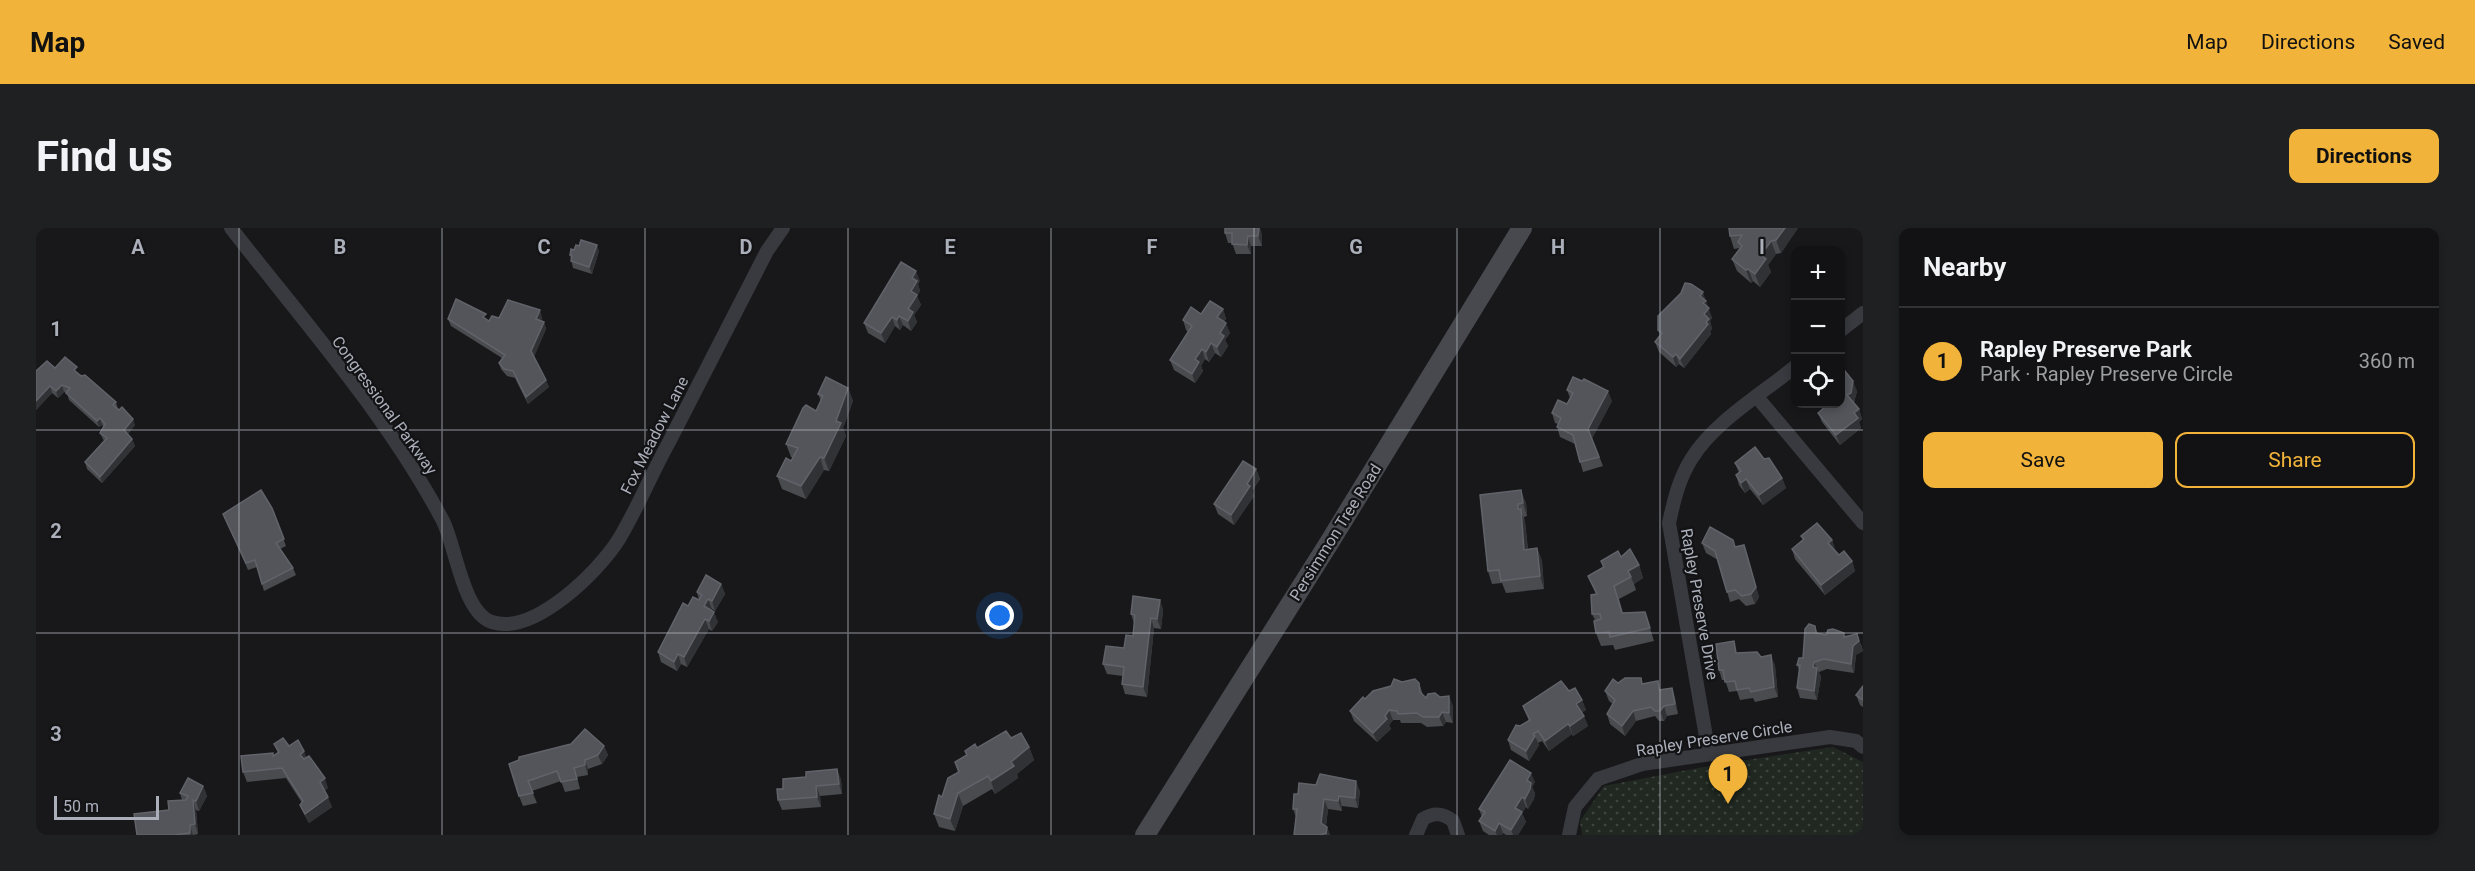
<!DOCTYPE html>
<html lang="en">
<head>
<meta charset="utf-8">
<style>
	:root { --surface:#121214; --page:#1f2022; --text:#f1f3f6; --muted:#9c9ea0; --line:#313234; --accent:#f1b339 }
	body { margin:0; font-family:Roboto,sans-serif; background:var(--page); color:var(--text) }
	.controls { position:absolute; right:18px; top:18px; display:grid; overflow:hidden; border-radius:12px; box-shadow:0 3px 9px #0003 }
	.controls button { width:54px; height:54px; display:grid; place-items:center; padding:0; border:0; border-bottom:2px solid var(--line); background:var(--surface); color:var(--text); font:30px sans-serif }
	.scale { position:absolute; left:18px; bottom:15px; width:105px; box-sizing:border-box; padding-left:6px; border:3px solid #aaafba; border-top:0; font-size:16px; line-height:21px; white-space:nowrap; color:#aaafba; -webkit-text-stroke:4px #131315; paint-order:stroke }
	.you { position:absolute; left:964px; top:388px; width:21px; height:21px; margin:-15px; border:4px solid #fff; border-radius:50%; background:#1a73e8; box-shadow:0 0 0 9px #1a73e833 }
	.badge { display:grid; place-items:center; width:39px; height:39px; border-radius:50%; background:var(--accent); color:#111; font-size:20px; font-weight:700 }
	.pin { position:absolute; translate:-50% -50px; filter:drop-shadow(0 2px 3px #0008) }
	.pin::after { content:''; position:absolute; top:32px; width:21px; height:18px; background:inherit; clip-path:polygon(0 0,100% 0,50% 100%) }
	.list { margin:0; padding:0; list-style:none }
	h2 { display:flex; justify-content:space-between; align-items:center; height:78px; margin:0; padding:0 24px; font-size:26px }
	h2 small { font-size:20px; font-weight:400; color:var(--muted) }
	.list li { display:grid; grid-template-columns:39px 1fr auto; gap:18px; align-items:center; box-sizing:border-box; height:108px; padding:0 24px; border-top:2px solid var(--line) }
	.list b { display:block; font-size:22px; white-space:nowrap }
	.list p { margin:0; font-size:20px; white-space:nowrap; color:var(--muted) }
	.list em { font-size:20px; font-style:normal; color:var(--muted) }
	.actions { display:flex; gap:12px; padding:18px 24px }
	.actions a { flex:1; padding:14px 0; border:2px solid var(--accent); border-radius:12px; text-align:center; font-size:21px; color:var(--accent) }
	.actions .main { background:var(--accent); color:#111 }
	.icon { flex:none; width:33px; height:33px; fill:none; stroke:currentColor; stroke-width:2; stroke-linecap:round; stroke-linejoin:round }
	.map { position:relative; flex:none; width:1827px; height:607px; overflow:hidden; border-radius:12px }
	header { display:flex; align-items:center; gap:36px; box-sizing:border-box; height:84px; padding:0 30px; background:var(--accent); color:#111 }
	header strong { font-size:28px }
	nav { display:flex; gap:33px; margin-inline-start:auto; font-size:21px }
	.intro { display:flex; align-items:center; justify-content:space-between; box-sizing:border-box; height:144px; padding:0 36px }
	h1 { margin:0; font-size:42px }
	.button { padding:15px 27px; border-radius:12px; background:var(--accent); color:#111; font-size:21px; font-weight:700 }
	main { display:flex; gap:36px; padding:0 36px }
	aside { flex:1; background:var(--surface); border-radius:12px; box-shadow:0 3px 9px #0003 }
	.map>svg:first-child { display:block }
	.green { fill:url(#green-dots) }
	.lines { fill:none; stroke-linecap:round; stroke-linejoin:round }
	.street { stroke:#393a3f; stroke-width:14 }
	.secondary { stroke:#47494f; stroke-width:20 }
	.wall { fill:#494b4f }
	.shaded-wall { fill:#313235 }
	.building { fill:#54555b; stroke:#61636a; stroke-width:1.5 }
	.grid { fill:none; stroke:#aaafba; stroke-width:1.5; stroke-opacity:0.55 }
	.labels { text-anchor:middle; stroke-width:4.5; stroke-linejoin:round; paint-order:stroke }
	.street-label { font-size:16px; fill:#aaafba; stroke:#131315 }
	.grid-label { font-size:20px; text-anchor:middle; font-weight:bold; fill:#aaafba; stroke:#131315; stroke-width:4.5; stroke-linejoin:round; paint-order:stroke }
</style>
</head>
<body>
<header>
<strong>Map</strong>
<nav><a>Map</a><a>Directions</a><a>Saved</a></nav>
</header>
<div class="intro"><h1>Find us</h1><a class="button">Directions</a></div>
<main>
<div class="map">
<svg width="1827" height="607" viewBox="0 0 1827 607">
	<defs>
		<pattern id="green-dots" width="8" height="8" patternUnits="userSpaceOnUse" patternTransform="scale(1.5)"><rect width="8" height="8" fill="#202821"/><path d="M2 2h.1M6 6h.1" fill="none" stroke="#3e453f" stroke-width="1.8" stroke-linecap="round"/></pattern>
	</defs>
	<rect width="100%" height="100%" fill="#18181a"/>
	<!-- green -->
	<path class="green" d="M1797,519L1827,534V607H1546L1544,593L1568,558L1678,537Z"/>
	<g class="lines">
		<!-- street -->
		<g class="street">
			<path d="M195,0C269,95 351,187 407,293C420,319 427,385 456,394C498,408 563,343 583,311C601,281 615,247 632,216C665,152 698,88 731,23L747,0"/>
			<path d="M1804,103L1827,85"/>
			<path d="M1721,169L1827,295"/>
			<path d="M1673,526L1633,295C1638,272 1643,250 1656,230C1678,194 1727,165 1760,138"/>
			<path d="M1380,607L1387,591C1398,584 1407,585 1417,593L1422,607"/>
			<path d="M1533,607L1539,579L1562,551L1606,536L1794,509L1820,513L1827,519"/>
		</g>
		<!-- secondary -->
		<path class="secondary" d="M1109,607L1293,315L1486,0"/>
	</g>
	<!-- wall -->
	<g class="wall">
		<path d="M1762,0L1745,25L1740,26L1732,37L1735,44L1724,59L1717,53L1715,55L1701,43L1696,31L1704,20L1698,21L1694,8Z"/>
		<path d="M1189,5L1226,6V18H1215V26H1200L1196,15H1192Z"/>
		<path d="M538,22L563,23L556,46L537,40L534,27Z"/>
		<path d="M884,53L882,56L884,63L881,68L885,77L878,87L881,94L875,103L867,97L864,102L859,98L849,115L832,105L828,95Z"/>
		<path d="M1669,72L1676,90L1674,93L1676,101L1674,103L1675,106L1648,140L1643,136L1640,139L1623,124L1619,114L1624,108L1622,102Z"/>
		<path d="M1187,81L1190,91L1188,94L1194,105L1189,112L1192,118L1185,129L1179,125L1173,134L1169,131L1165,138L1167,143L1159,155L1138,142L1134,132L1152,104L1150,102L1147,92L1165,86Z"/>
		<path d="M506,89L505,93L508,94L510,101L498,128L513,159L492,176L479,150L471,148L465,141L463,135L466,130L415,98L412,91L453,93Z"/>
		<path d="M19,140L44,146L80,174L82,181L99,197L92,206L96,211L99,218L66,255L51,241L49,234L68,213L64,205L68,199L66,197L63,199L33,172L31,165L28,164L22,170L16,165L0,182V143Z"/>
		<path d="M812,160L817,173L807,200L810,208L793,243L788,242L770,271L746,261L741,248L755,233L757,230L755,229L750,216L780,183L785,173L782,166Z"/>
		<path d="M1531,162L1576,173L1556,210L1567,238L1547,244L1539,216L1524,209L1521,199L1522,196L1519,195L1516,185L1531,176L1534,170Z"/>
		<path d="M1821,163L1818,175L1823,181L1826,191L1823,194L1825,200L1804,217L1786,194L1782,185L1787,180L1784,176H1804Z"/>
		<path d="M1728,231L1746,250L1750,260L1727,277L1714,261L1709,265L1703,257L1700,247L1703,245L1699,235Z"/>
		<path d="M1220,241L1224,251L1216,263L1218,268L1198,297L1182,286L1178,276Z"/>
		<path d="M1444,267L1490,275L1491,288L1488,289L1489,294L1492,321L1501,320L1506,333L1508,361L1470,365L1466,355L1456,356L1452,343Z"/>
		<path d="M236,280L250,318L244,321L257,340L260,347L228,363L221,339L212,342L187,286Z"/>
		<path d="M1765,308L1796,312L1799,322L1803,327L1816,333L1819,343L1789,367L1759,331L1756,321L1767,312Z"/>
		<path d="M1666,315L1699,319L1708,317L1723,369L1719,376L1710,378L1703,371L1694,374L1682,332L1670,325Z"/>
		<path d="M1585,329L1603,337L1607,350L1598,356L1600,362L1583,371L1587,385L1609,384L1618,413L1579,422L1577,417L1565,418L1560,405L1559,392L1556,386L1560,366L1552,348L1567,339L1565,333Z"/>
		<path d="M685,356L689,366L679,383L676,381L675,382L682,394L676,403L673,401L651,439L645,436L641,443L625,434L622,424L652,378L663,372L661,364Z"/>
		<path d="M1124,372L1127,382L1125,401L1118,400L1111,469L1089,466L1086,456L1087,448L1071,446L1067,436L1088,420L1097,408L1098,395L1095,386Z"/>
		<path d="M1779,398L1782,406L1790,407L1808,405L1809,409L1825,416L1827,423L1820,427L1818,445L1791,441L1783,444L1785,449L1781,472L1764,470L1761,460L1763,442L1761,437L1767,430Z"/>
		<path d="M1702,425L1725,429L1739,437L1742,469L1719,474L1717,470L1704,472L1701,463L1693,464L1689,452H1686L1683,442Z"/>
		<path d="M1366,454L1383,455L1387,467L1390,470L1417,478V495L1410,494L1407,498L1391,499L1385,495H1365L1364,492H1357L1353,497L1355,501L1341,514L1318,493L1314,483L1329,471L1355,458Z"/>
		<path d="M1582,455L1607,456L1625,462L1636,460L1639,470L1642,486L1631,488L1628,493H1623L1619,488L1600,493L1589,508L1574,496L1571,486L1577,476L1573,473L1569,463Z"/>
		<path d="M1827,458V479L1824,477L1820,467Z"/>
		<path d="M1533,463L1546,472L1550,482L1546,484L1552,498L1537,508L1536,506L1513,523L1506,513L1502,515L1503,517L1493,533L1475,522L1472,512L1484,498L1493,493L1487,478Z"/>
		<path d="M975,510L993,519L998,532L981,546L982,550L959,566L956,561L927,578L919,603L903,599L898,586L906,569L922,544L919,534L930,527L929,523L941,520Z"/>
		<path d="M238,516L253,518L271,530L292,560L288,563L296,579L273,595L268,586L264,577L266,575L250,550L211,554L207,544L242,525Z"/>
		<path d="M568,518L572,527L566,536L552,541V547L541,549L544,561L529,564L525,553L496,563L501,575L487,578L483,568V532Z"/>
		<path d="M805,551L806,566L784,568L785,579L746,582L742,572L747,561Z"/>
		<path d="M1499,554L1496,559L1499,565L1498,571L1492,581L1490,579L1486,585L1490,594L1482,607H1470L1467,605L1466,607H1453L1447,603L1443,593L1446,589L1443,581Z"/>
		<path d="M1280,557L1324,563L1322,580L1306,578V583L1292,581L1290,598L1294,607H1258L1260,589L1257,581L1262,566Z"/>
		<path d="M167,558L171,568L163,583L160,582L162,606L157,607H101L146,572L144,565Z"/>
	</g>
	<!-- shaded-wall -->
	<g class="shaded-wall">
		<path d="M1223,0H1224L1226,6V18L1222,8Z"/>
		<path d="M1749,0H1762L1745,25L1740,12Z"/>
		<path d="M1212,8L1215,18V26L1211,17Z"/>
		<path d="M1735,13L1740,26L1732,37L1735,44L1724,59L1719,46L1725,27Z"/>
		<path d="M561,17L563,23L556,46L553,39Z"/>
		<path d="M1712,41L1717,53L1715,55L1710,42Z"/>
		<path d="M880,43L884,53L882,56L884,63L881,68L885,77L878,87L881,94L875,103L872,93V81L876,50Z"/>
		<path d="M1667,64L1676,90L1674,93L1676,101L1674,103L1675,106L1648,140L1644,131L1668,86L1664,68Z"/>
		<path d="M1187,81L1190,91L1185,99L1181,89Z"/>
		<path d="M504,82L506,89L503,98L500,91Z"/>
		<path d="M863,88L867,97L864,102L861,92Z"/>
		<path d="M856,89L859,98L849,115L845,105Z"/>
		<path d="M508,94L510,101L498,129L495,123Z"/>
		<path d="M1190,95L1194,105L1189,112L1192,118L1185,129L1181,119L1184,105Z"/>
		<path d="M1175,115L1179,125L1173,134L1170,124Z"/>
		<path d="M1166,121L1169,131L1165,138L1167,143L1159,155L1156,146L1159,131Z"/>
		<path d="M1640,126L1643,136L1640,139L1637,129Z"/>
		<path d="M510,152L513,159L492,176L490,169Z"/>
		<path d="M1817,153L1821,163L1818,174L1815,177L1811,167Z"/>
		<path d="M26,157L28,164L22,170L20,163Z"/>
		<path d="M14,158L16,165L0,182V173Z"/>
		<path d="M812,160L817,173L807,200L810,208L793,243L788,230Z"/>
		<path d="M1572,163L1576,173L1556,211L1552,201Z"/>
		<path d="M1823,181L1826,191L1823,194L1825,200L1804,217L1800,207L1818,185Z"/>
		<path d="M64,190L66,197L63,199L61,193Z"/>
		<path d="M97,191L99,197L90,208L88,202Z"/>
		<path d="M96,211L99,218L66,255L64,249Z"/>
		<path d="M784,229L788,242L770,271L765,258Z"/>
		<path d="M1220,241L1224,251L1216,263L1218,268L1198,297L1195,287L1211,256Z"/>
		<path d="M1746,250L1750,260L1727,277L1723,267Z"/>
		<path d="M1710,251L1714,261L1709,265L1705,255Z"/>
		<path d="M1485,262L1490,275L1491,288L1487,275Z"/>
		<path d="M1482,276L1489,294L1493,335L1488,322Z"/>
		<path d="M1796,312L1799,322L1796,325L1792,315Z"/>
		<path d="M1708,317L1723,369L1719,376L1715,366Z"/>
		<path d="M1501,320L1506,333L1508,361L1504,348Z"/>
		<path d="M1816,333L1819,343L1789,367L1785,357Z"/>
		<path d="M1603,337L1607,350L1598,356L1592,343Z"/>
		<path d="M685,356L689,366L679,383L676,373Z"/>
		<path d="M672,371L676,381L671,388L668,378Z"/>
		<path d="M1124,372L1127,382L1125,401L1121,391Z"/>
		<path d="M678,384L682,394L676,403L673,393Z"/>
		<path d="M1115,390L1118,400L1111,469L1107,459Z"/>
		<path d="M669,391L673,401L651,439L648,429Z"/>
		<path d="M1821,406L1827,423L1820,427L1818,445L1815,436L1817,418Z"/>
		<path d="M642,426L645,436L641,443L638,434Z"/>
		<path d="M1735,427L1739,437L1742,469L1738,459Z"/>
		<path d="M1778,434L1785,449L1781,472L1778,463Z"/>
		<path d="M1636,460L1639,470L1642,486L1639,476Z"/>
		<path d="M1413,468L1417,478V495L1413,485Z"/>
		<path d="M1546,472L1550,482L1544,486L1540,476Z"/>
		<path d="M1628,478L1631,488L1628,493L1624,483Z"/>
		<path d="M1353,482L1357,492L1353,497L1355,501L1341,514L1337,505Z"/>
		<path d="M1597,483L1600,493L1589,508L1586,498Z"/>
		<path d="M1406,484L1410,494L1407,498L1403,489Z"/>
		<path d="M1548,488L1552,498L1537,508L1534,498Z"/>
		<path d="M1532,496L1536,506L1513,523L1509,513Z"/>
		<path d="M1499,508L1503,517L1493,533L1490,523Z"/>
		<path d="M568,518L572,527L566,536L562,527Z"/>
		<path d="M993,519L998,532L981,546L982,550L959,566L955,553L975,534Z"/>
		<path d="M268,523L272,533L267,537L264,527Z"/>
		<path d="M549,532L552,541V547L549,537Z"/>
		<path d="M801,541L805,551L806,566L803,556Z"/>
		<path d="M1495,545L1499,554L1496,559L1499,565L1498,571L1492,581L1489,571L1491,552Z"/>
		<path d="M289,550L292,560L287,564L284,554Z"/>
		<path d="M1320,553L1324,563L1322,580L1319,570Z"/>
		<path d="M167,558L171,568L163,583L160,573Z"/>
		<path d="M780,558L784,568L785,579L781,569Z"/>
		<path d="M922,565L927,578L919,603L914,591Z"/>
		<path d="M1303,568L1306,578V583L1302,573Z"/>
		<path d="M292,569L296,579L273,595L269,586Z"/>
		<path d="M1486,569L1490,579L1486,585L1490,594L1482,607H1477L1475,602L1479,580Z"/>
		<path d="M1288,571L1292,581L1289,605L1285,595Z"/>
		<path d="M157,572L160,582L162,606L159,596Z"/>
		<path d="M1463,595L1467,605L1466,607H1461L1459,603Z"/>
		<path d="M154,597L157,607H154Z"/>
		<path d="M1291,599L1294,607H1291Z"/>
	</g>
	<!-- building -->
	<g class="building">
		<path d="M1189,0H1223L1222,8H1212L1211,17L1196,16V5H1189Z"/>
		<path d="M1693,0H1749L1740,12L1735,13L1725,27L1730,31L1719,46L1712,41L1710,42L1696,31L1706,18L1702,14L1706,7L1694,8Z"/>
		<path d="M545,12L561,17L553,39L535,33L536,27H534L535,21L538,22L540,17L543,18Z"/>
		<path d="M865,34L880,43L876,50L881,53L875,63L881,67L872,81L877,84L872,93L863,88L861,92L856,89L845,105L828,95Z"/>
		<path d="M1649,55L1655,56L1667,64L1664,68L1670,73L1667,75L1673,80L1668,86L1673,91L1670,94L1672,96L1644,131L1640,126L1637,129L1619,114L1626,105L1622,102V88L1645,65Z"/>
		<path d="M420,71L450,86L447,89L453,93L456,88L463,90L472,72L504,82L500,91L508,94L495,123L510,152L490,169L477,143L468,141L463,135L469,127L412,91Z"/>
		<path d="M1174,73L1187,81L1181,89L1190,95L1184,105L1188,108L1181,119L1175,115L1170,124L1166,121L1159,131L1163,134L1156,146L1134,132L1156,98L1147,92L1155,79L1165,86Z"/>
		<path d="M29,129L41,139L38,142L45,148L49,147L80,174L77,177L83,182L86,179L97,191L88,202L96,211L64,249L49,234L71,210L64,205L69,196L64,190L61,193L30,165L34,160L26,157L20,163L14,158L0,173V143L11,133L19,140Z"/>
		<path d="M1804,137L1817,153L1815,165L1811,167L1823,181L1818,185L1822,190L1800,207L1782,185L1790,178L1788,176H1804Z"/>
		<path d="M790,149L812,160L800,193L805,195L788,230L784,229L765,258L741,248L750,230L755,233L762,220L750,216L767,180L770,177L780,183L787,168L782,166Z"/>
		<path d="M1537,149L1546,153L1548,151L1572,163L1552,201L1563,229L1544,234L1537,207L1521,199L1525,190L1516,185L1522,172L1531,176L1537,165L1531,162Z"/>
		<path d="M1719,219L1728,231L1733,230L1746,250L1723,267L1710,251L1705,255L1700,247L1705,243L1699,235Z"/>
		<path d="M1207,233L1220,241L1211,256L1214,258L1195,287L1178,276Z"/>
		<path d="M225,262L236,280L248,311L240,315L257,340L226,356L219,332L210,335L187,286Z"/>
		<path d="M1485,262L1487,275L1482,276V281H1485L1488,322L1501,320L1504,348L1465,353L1463,342L1452,343L1444,267Z"/>
		<path d="M1781,295L1796,312L1792,315L1803,327L1808,323L1816,333L1785,357L1756,321L1768,311L1765,308Z"/>
		<path d="M1674,299L1697,312L1699,319L1708,317L1720,359L1715,366L1706,368L1699,362L1691,364L1679,323L1666,315Z"/>
		<path d="M1594,321L1603,337L1592,343L1595,349L1578,358L1586,385L1609,384L1614,400L1574,409L1573,404L1560,405L1558,393L1565,391L1564,386H1556L1555,367L1561,366L1552,348L1568,339L1565,333L1582,323L1585,329Z"/>
		<path d="M670,347L685,356L676,373L672,371L668,378L678,384L673,393L669,391L648,429L642,426L638,434L622,424L647,375L652,378L657,369L663,372L666,367L661,364Z"/>
		<path d="M1097,368L1124,372L1121,391L1115,390L1107,459L1086,456L1088,439L1067,436L1070,418L1088,420L1090,407L1097,408L1099,387L1095,386Z"/>
		<path d="M1773,396L1779,398L1780,405L1790,407L1792,402L1797,401L1808,405V409L1821,406L1823,413L1817,418L1815,436L1788,431L1778,434L1777,439L1781,440L1778,463L1761,460L1764,437H1761L1763,430H1767L1769,401Z"/>
		<path d="M1698,413L1700,425L1721,424L1725,429L1735,427L1738,459L1715,464L1713,460L1701,462L1699,453L1689,454L1687,442H1683L1680,416Z"/>
		<path d="M1589,450H1605L1606,456L1622,453L1623,462L1636,460L1639,476L1628,478L1624,483H1619L1615,479L1597,483L1586,498L1571,486L1579,472L1569,463L1577,451L1582,455Z"/>
		<path d="M1358,451L1366,454L1379,451L1383,455L1384,464L1390,470L1392,466L1399,465L1404,469L1413,468V485L1406,484L1403,489H1387L1381,485L1362,486L1361,483L1353,482L1349,488L1351,491L1337,505L1314,483L1327,469L1329,471L1337,463L1355,458Z"/>
		<path d="M1525,453L1533,463L1539,460L1546,472L1540,476L1548,488L1534,498L1532,496L1509,513L1502,503L1497,506L1499,508L1490,523L1472,512L1480,497L1484,498L1494,492L1487,478Z"/>
		<path d="M1827,458V472L1820,467Z"/>
		<path d="M549,501L568,518L562,527L549,532V537L538,540L541,551L525,554L521,543L492,553L497,565L483,568L473,536L483,532V529L535,516Z"/>
		<path d="M970,503L975,510L985,505L993,519L975,534L978,538L955,553L952,548L922,565L914,591L898,586L903,567L906,569L912,550L923,544L919,534L931,527L929,523L939,516L941,520Z"/>
		<path d="M247,510L253,518L262,512L268,523L264,527L268,531L273,528L289,550L284,554L292,569L269,586L264,577L267,573L246,540L207,544L205,528L237,525V528L243,524L238,516Z"/>
		<path d="M1474,532L1495,545L1491,552L1495,555L1494,561L1489,571L1486,569L1479,580L1486,584L1475,602L1463,595L1459,603L1443,593L1449,584L1443,581Z"/>
		<path d="M801,541L803,556L780,558L781,569L742,572L741,561H747V551L770,549V544Z"/>
		<path d="M1284,546L1320,553L1319,570L1303,568L1302,573L1288,571L1285,595L1291,599L1290,605L1284,607H1258L1261,581H1257L1258,566H1262L1263,555L1280,557Z"/>
		<path d="M152,550L167,558L160,573L157,572L159,596L154,597V605L137,607H101L98,586L133,582L132,573L150,572L152,568L144,565Z"/>
	</g>
	<!-- grid -->
	<path class="grid" d="M203,0V607M406,0V607M609,0V607M812,0V607M1015,0V607M1218,0V607M1421,0V607M1624,0V607M0,202H1827M0,405H1827"/>
	<g class="labels">
		<!-- street labels -->
		<g class="street-label">
			<text transform="translate(349 177) rotate(54)" y="6">Congressional Parkway</text>
			<text transform="translate(618 207) rotate(-63)" y="6">Fox Meadow Lane</text>
			<text transform="translate(1299 304) rotate(-58)" y="6">Persimmon Tree Road</text>
			<text transform="translate(1664 376) rotate(80)" y="6">Rapley Preserve Drive</text>
			<text transform="translate(1678 510) rotate(-9)" y="6">Rapley Preserve Circle</text>
		</g>
	</g>
	<g class="grid-label">
		<text x="102" y="26">A</text>
		<text x="304" y="26">B</text>
		<text x="508" y="26">C</text>
		<text x="710" y="26">D</text>
		<text x="914" y="26">E</text>
		<text x="1116" y="26">F</text>
		<text x="1320" y="26">G</text>
		<text x="1522" y="26">H</text>
		<text x="1726" y="26">I</text>
		<text x="20" y="108">1</text>
		<text x="20" y="310">2</text>
		<text x="20" y="513">3</text>
	</g>
</svg>
<div class="controls">
<button>+</button>
<button>−</button>
<button><svg class="icon" aria-label="locate" viewBox="0 0 24 24"><circle cx="12" cy="12" r="6"/><path d="M12 2v4M12 18v4M2 12h4M18 12h4"/></svg></button>
</div>
<div class="scale">50 m</div>
<div class="you"></div>
<div class="pin badge" style="left:1692px;top:576px">1</div>
</div>
<aside>
<h2>Nearby<small></small></h2>
<ul class="list">
<li><span class="badge">1</span><div><b>Rapley Preserve Park</b><p>Park · Rapley Preserve Circle</p></div><em>360 m</em></li>
</ul>
<div class="actions"><a class="main">Save</a><a>Share</a></div>
</aside>
</main>
</body>
</html>
